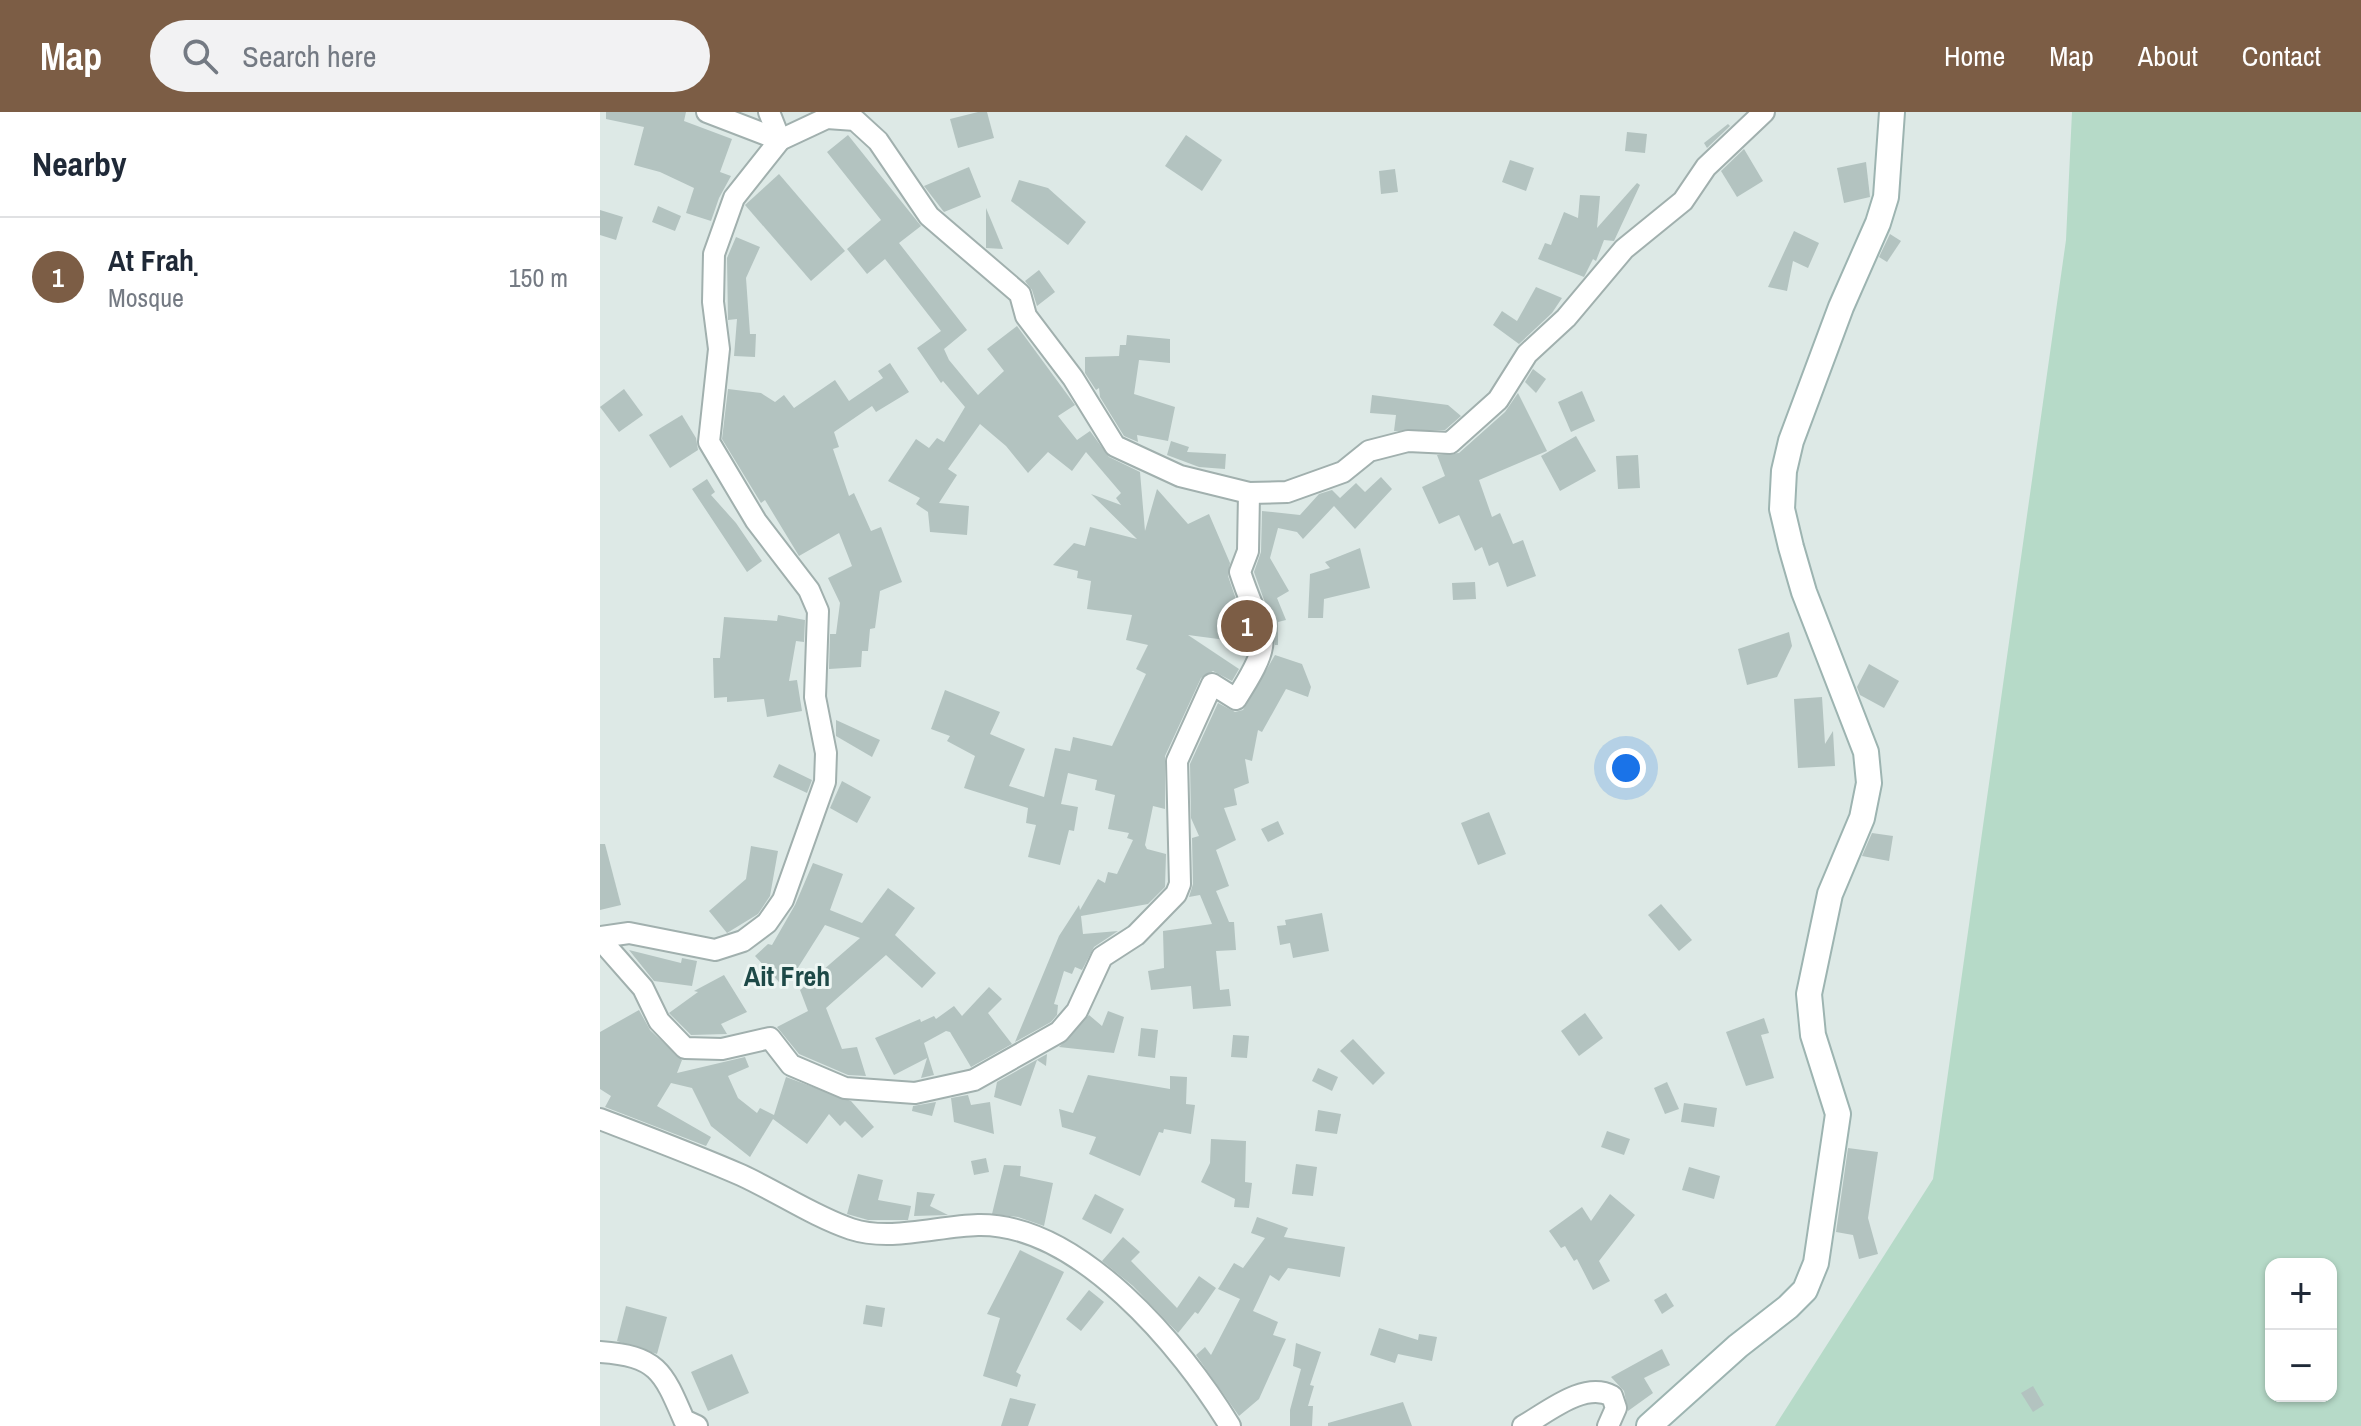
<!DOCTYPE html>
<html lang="en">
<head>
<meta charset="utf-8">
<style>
	:root { --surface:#fff; --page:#f2f2f3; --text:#1f2937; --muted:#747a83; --line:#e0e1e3; --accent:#7c5d45 }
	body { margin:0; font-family:"Archivo Narrow",sans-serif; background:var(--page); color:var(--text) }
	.controls { position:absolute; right:24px; bottom:24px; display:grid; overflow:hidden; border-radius:16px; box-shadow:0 2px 6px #0004 }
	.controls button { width:72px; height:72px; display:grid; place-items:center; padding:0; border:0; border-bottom:2px solid var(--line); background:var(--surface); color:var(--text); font:40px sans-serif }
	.you { position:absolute; left:1026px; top:656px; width:28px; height:28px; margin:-20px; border:6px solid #fff; border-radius:50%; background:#1a73e8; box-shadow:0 0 0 12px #1a73e833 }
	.badge { display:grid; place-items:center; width:52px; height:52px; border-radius:50%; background:var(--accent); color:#fff; font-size:26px; font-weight:700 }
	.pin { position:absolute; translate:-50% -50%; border:4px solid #fff; box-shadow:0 2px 8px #0006 }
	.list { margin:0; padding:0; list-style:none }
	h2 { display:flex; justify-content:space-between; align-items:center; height:104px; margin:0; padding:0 32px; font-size:34px }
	h2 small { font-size:26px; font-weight:400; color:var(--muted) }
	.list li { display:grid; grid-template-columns:52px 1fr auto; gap:24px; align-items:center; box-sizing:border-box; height:120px; padding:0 32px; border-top:2px solid var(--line) }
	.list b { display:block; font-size:30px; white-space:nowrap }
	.list p { margin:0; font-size:26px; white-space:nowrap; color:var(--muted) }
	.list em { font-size:26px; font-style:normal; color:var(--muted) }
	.icon { flex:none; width:44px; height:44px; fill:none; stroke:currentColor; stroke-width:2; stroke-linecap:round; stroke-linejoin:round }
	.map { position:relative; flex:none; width:1761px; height:1314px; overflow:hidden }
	header { display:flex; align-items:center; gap:48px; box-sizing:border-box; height:112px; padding:0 40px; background:var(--accent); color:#fff }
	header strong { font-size:38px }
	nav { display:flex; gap:44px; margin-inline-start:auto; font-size:28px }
	.search { width:560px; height:72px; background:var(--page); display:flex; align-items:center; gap:20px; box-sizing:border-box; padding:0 28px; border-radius:44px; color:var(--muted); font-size:30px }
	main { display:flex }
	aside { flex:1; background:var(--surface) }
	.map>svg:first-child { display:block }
	.green { fill:#b6dac8; fill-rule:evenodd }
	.building { fill:#b3c3c0 }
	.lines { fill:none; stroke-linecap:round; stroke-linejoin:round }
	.minor-casing { stroke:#a1b0ae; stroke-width:24 }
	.secondary-casing { stroke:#9db4b1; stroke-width:28 }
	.minor { stroke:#fff; stroke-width:20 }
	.secondary { stroke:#fff; stroke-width:24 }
	.labels { text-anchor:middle; stroke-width:6; stroke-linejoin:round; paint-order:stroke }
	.quarter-label { font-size:28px; font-weight:bold; fill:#1d4947; stroke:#edf6f3 }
</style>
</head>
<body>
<header>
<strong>Map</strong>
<div class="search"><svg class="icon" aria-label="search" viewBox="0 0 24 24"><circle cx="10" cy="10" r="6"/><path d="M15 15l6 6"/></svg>Search here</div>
<nav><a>Home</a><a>Map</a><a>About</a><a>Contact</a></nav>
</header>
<main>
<aside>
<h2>Nearby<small></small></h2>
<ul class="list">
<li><span class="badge">1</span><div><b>At Fraḥ</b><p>Mosque</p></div><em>150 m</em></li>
</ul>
</aside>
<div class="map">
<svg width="1761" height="1314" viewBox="0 0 1761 1314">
	<rect width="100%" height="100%" fill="#dde9e6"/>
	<!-- green -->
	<path class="green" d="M1472,0H1761V1314H1175L1333,1067L1466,128ZM1671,1152H1731V1284H1671Z"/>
	<!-- building -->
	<g class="building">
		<path d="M6,0H86L84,9L132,27L120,60L131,64L119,86L111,109L86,101L94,76L60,60L34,53L44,15L6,7Z"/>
		<path d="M378,0H387L394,26L358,36L350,7Z"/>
		<path d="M1128,12L1130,14L1107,36L1104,31Z"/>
		<path d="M1027,20L1047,22L1045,41L1025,39Z"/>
		<path d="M248,23L321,114L299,131L367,218L344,237L349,248L378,283L404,259L387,237L417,214L475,293L458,304L477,328L490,319L509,345L540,360L545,419L557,377L588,412L609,402L630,451L628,464L649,525V531L588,523L639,557L632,569L613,559L601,566L565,644V697L553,694L545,733L547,737L566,742L565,775L548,792L481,804L483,822L518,819L494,835L482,858L475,855L472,862L464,859L454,892L458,893L457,903L451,910L415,930L459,824L479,793L480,798L498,767L505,771L508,760L517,762L533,728L527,726L529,721L508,717L515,683L495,678L497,668L468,661L461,692L478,695L474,719L469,718L460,753L428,745L436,713L426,711L428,696L364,676L375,644L347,629L350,624L331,617L345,578L400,600L390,622L425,637L409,674L444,685L455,636L470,639L473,625L512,634L546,562L536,557L548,533L526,528L532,503L487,497L491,469L477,466L478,459L453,453L474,431L485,434L490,415L537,427L491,382L521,393L516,386L521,381L486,340L472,359L448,340L428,361L406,334L380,312L348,357L357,363L339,391L369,394L367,423L330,420L328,400L316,392L320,386L288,369L316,327L329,336L337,326L344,330L365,295L343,269L341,271L317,236L341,219L285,147L267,162L247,137L281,108L227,40Z"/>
		<path d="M586,23L622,48L602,79L565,54Z"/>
		<path d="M1144,37L1163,69L1137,85L1121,59Z"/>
		<path d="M910,48L934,56L926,79L902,70Z"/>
		<path d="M1266,50L1270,85L1244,91L1237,56Z"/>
		<path d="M369,55L381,85L344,100L324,74Z"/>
		<path d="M795,57L798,80L781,82L779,59Z"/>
		<path d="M179,62L245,139L211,169L145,93Z"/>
		<path d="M419,68L448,76L486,110L468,133L411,89Z"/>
		<path d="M1037,71L1040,73L1014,129L1004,128L996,149L993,147L984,165L938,147L945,131L951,133L964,100L978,106L980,83L1000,84L997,116Z"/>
		<path d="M58,94L81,104L75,119L52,110Z"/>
		<path d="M386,96L403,137L386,136Z"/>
		<path d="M0,98L23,105L16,128L0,123Z"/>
		<path d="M1194,119L1219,131L1208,156L1193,149L1187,179L1168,175Z"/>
		<path d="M1290,122L1301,129L1287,150L1279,145Z"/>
		<path d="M136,125L160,135L146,166L150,222H156L155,245L134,244L137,207L128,208L127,146Z"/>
		<path d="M439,158L455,180L437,194L432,178L425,169Z"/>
		<path d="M936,175L962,186L952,201L919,232L893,213L902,199L917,209Z"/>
		<path d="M527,223L570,227V251L539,248L534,282L575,295L568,329L537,323L538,330L524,324L500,285L499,276L496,278L485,261V245L519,244L520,233H526Z"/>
		<path d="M290,251L309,280L276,300L272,294L234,320L239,335L233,337L249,384L254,381L271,419L281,415L302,470L280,479L275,516L270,517L268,539H262L261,555L229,557L230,522H236L240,491L228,466L252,454L239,421L199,444L165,388L161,391L122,327L128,277L161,281L175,290L184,283L194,296L235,268L249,289L283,266L278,259Z"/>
		<path d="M933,257L946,267L936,281L925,270Z"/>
		<path d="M24,277L43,303L19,320L0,295Z"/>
		<path d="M982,279L995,309L971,320L958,290Z"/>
		<path d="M918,281L947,339L879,368L892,405L900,401L913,432L923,428L936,464L907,475L898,450L889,454L882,435L875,439L859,403L839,412L822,375L845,364L837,343L859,341L905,300Z"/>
		<path d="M772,283L848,293L861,304L845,318L794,319L796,303L770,301Z"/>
		<path d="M82,303L96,326L98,338L70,356L49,323Z"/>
		<path d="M976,324L996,359L960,379L941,344Z"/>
		<path d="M571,329L589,335L587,340L626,342L625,357L599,355L567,343Z"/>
		<path d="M1038,343L1040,376L1018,377L1016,344Z"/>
		<path d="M781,365L792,377L755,417L734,394L703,427L697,420L678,416L670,446L689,479L677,486L686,508L678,510V533H675L672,510L654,460L661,440L662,399L700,403L719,382L732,378L740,386L756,371L765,380Z"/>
		<path d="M107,367L115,380L111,383L136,411L162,449L147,460L92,377Z"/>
		<path d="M760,436L770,476L724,487L723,506H708L710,462L730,456L725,450Z"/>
		<path d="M875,470L876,487L853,488L852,471Z"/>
		<path d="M178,503L205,508L204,530L196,529L189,569L197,568L202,599L167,605L164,587L127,590V585L114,586L113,546H120L124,505L177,509Z"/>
		<path d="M1189,520L1192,534L1177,565L1147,573L1138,537Z"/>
		<path d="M675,543L702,552L711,575L708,585L686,577L662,620L658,618L652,649L645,647L649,671L634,677L637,693L624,696L636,728L616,738L629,774L616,779L629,810H634L636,838L616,839L620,878L629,877L631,894L593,897L591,874L551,878L548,859L564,856L563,819L612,812L600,783L589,785L593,772L592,726L599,724L591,706L590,652L618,591L635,600L643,598Z"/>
		<path d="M1269,552L1299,569L1284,596L1260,583L1257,575Z"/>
		<path d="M1222,585L1225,632L1233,619L1235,654L1198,656L1194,587Z"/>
		<path d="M236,608L280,628L272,645L236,624Z"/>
		<path d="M179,652L212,668L207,681L173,665Z"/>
		<path d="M242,669L271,685L257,711L230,696Z"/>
		<path d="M889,700L906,742L878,753L861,711Z"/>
		<path d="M678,709L684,722L668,730L661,717Z"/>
		<path d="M1272,721L1293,724L1289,749L1262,744Z"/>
		<path d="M0,732H5L21,793L0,798Z"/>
		<path d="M151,734L178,739L170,784L158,802L127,821L109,799L146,767Z"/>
		<path d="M213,751L243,762L230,798L262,811L288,776L315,796L295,823L336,861L322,876L286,843L226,896L242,937L257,935L266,964L248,963L199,942L177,915L208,899L200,878L260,826L225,813L194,862L192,857L179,870L155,844L168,832L172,833L195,793Z"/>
		<path d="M1061,792L1092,828L1079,839L1048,803Z"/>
		<path d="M722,801L729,839L693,846L690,831L680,833L677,814L686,813L685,808Z"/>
		<path d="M29,838L81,851L82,846L97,849L92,874L54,869Z"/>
		<path d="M124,863L147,900L121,912L127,922L91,923L69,901L98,880L94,879Z"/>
		<path d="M389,875L402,887L388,901L412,932L371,955L350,920L346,919L324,931L334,963L321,966L327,946L294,963L275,926L320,907L321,910L334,904L336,907L354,894L362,904Z"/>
		<path d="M39,898L50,918L82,948L77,961L145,945L149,955L128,964L138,986L157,1001L160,996L174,1003L186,965L251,989L274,1015L262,1026L245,1009L240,1014L229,1002L207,1032L173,1007L150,1045L111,1014L92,976L71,971L57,994L111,1025L106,1034L5,995L11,984L0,977V920Z"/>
		<path d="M508,899L524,905L514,941L459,935L489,903L502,914Z"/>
		<path d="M985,901L1003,926L979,944L961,919Z"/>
		<path d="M1164,906L1169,921L1161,923L1174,966L1146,974L1126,920Z"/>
		<path d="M541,916L558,918L555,946L538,944Z"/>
		<path d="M633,923L649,924L647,946L631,945Z"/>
		<path d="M753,927L785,961L773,973L740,939Z"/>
		<path d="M447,942L446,954L437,948L421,994L394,985L397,970Z"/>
		<path d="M718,956L738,965L732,979L712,969Z"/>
		<path d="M488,963L570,977V964L587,965L586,992L595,993L591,1022L564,1017L563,1021L559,1020L540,1064L489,1042L496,1025L462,1015L459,997L473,1001Z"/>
		<path d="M1067,970L1079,997L1065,1002L1054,976Z"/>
		<path d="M368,983L371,993L390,990L394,1022L354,1010L351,986Z"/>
		<path d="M336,990L332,1004L312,999L313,994Z"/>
		<path d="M1084,991L1117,996L1114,1015L1081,1010Z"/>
		<path d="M718,998L741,1002L737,1022L715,1019Z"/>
		<path d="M1007,1019L1030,1027L1024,1043L1001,1035Z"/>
		<path d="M611,1027L646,1029L645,1070L652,1071L649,1096L634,1095L635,1087L601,1070L610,1051Z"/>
		<path d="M1248,1036L1278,1040L1268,1106L1278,1142L1259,1147L1253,1123L1236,1120Z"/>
		<path d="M386,1046L389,1060L374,1063L371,1049Z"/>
		<path d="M696,1052L717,1055L713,1084L692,1082Z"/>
		<path d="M404,1053L421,1054L420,1064L453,1071L444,1114L418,1105L392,1102Z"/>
		<path d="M1089,1055L1120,1064L1114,1087L1082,1078Z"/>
		<path d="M258,1062L283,1068L278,1088L311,1094L308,1108H268L247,1102Z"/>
		<path d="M317,1080L335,1082L330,1094L348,1103L314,1104Z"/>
		<path d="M495,1082L524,1097L511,1122L482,1107Z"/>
		<path d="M1010,1082L1035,1103L999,1149L1010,1169L993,1178L977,1147L974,1149L965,1134L961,1136L949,1119L982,1095L991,1109Z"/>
		<path d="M657,1105L688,1116L684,1125L745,1135L740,1165L688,1156L679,1169L670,1163L653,1199L678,1210L673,1223L686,1227L659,1287L639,1304L596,1243L605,1235L611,1243L640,1187L618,1177L634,1151L643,1156L665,1126L651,1121Z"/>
		<path d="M523,1125L540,1140L531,1149L577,1196L599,1164L616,1176L598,1202L595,1200L578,1221L533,1174L502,1149Z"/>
		<path d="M420,1138L464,1160L416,1260L421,1263L417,1275L383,1264L400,1206L387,1202Z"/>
		<path d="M489,1178L504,1190L481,1219L466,1207Z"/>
		<path d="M1066,1181L1074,1194L1062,1202L1054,1188Z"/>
		<path d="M266,1193L285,1196L282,1215L263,1212Z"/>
		<path d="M26,1194L67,1205L57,1242L17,1229Z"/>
		<path d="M779,1216L818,1228L819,1222L837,1225L832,1249L798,1242L795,1251L770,1243Z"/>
		<path d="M696,1231L721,1240L710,1273L714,1274L708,1294H713L712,1314H690V1298L701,1257L693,1254Z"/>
		<path d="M1062,1237L1070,1253L1044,1266L1053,1281L1028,1299L1024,1279L1011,1265Z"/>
		<path d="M132,1242L149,1281L108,1299L91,1260Z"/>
		<path d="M1433,1274L1444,1293L1433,1300L1421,1281Z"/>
		<path d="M410,1286L436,1292L428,1314H401Z"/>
		<path d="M803,1290L812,1314H728V1311Z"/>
	</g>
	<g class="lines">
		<defs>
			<g id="minor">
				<path d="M107,0L180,28"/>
				<path d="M169,0L180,28"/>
				<path d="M0,825L29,821L115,838L143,829L167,811L183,788L225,670L226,641L215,585L218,499L209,478L156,409L109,330L119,237L113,190L114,142L134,86L180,28L227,6L255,8L278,29L329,104L420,182L426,204L473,266L515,334L580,364L649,381L687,380L743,360L769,339L808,329L850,331L898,288L927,242L966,206L1024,137L1083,89L1106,55L1164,0"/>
				<path d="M0,827L43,876L59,909L85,936L122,937L170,926L191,953L245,976L315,981L374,968L459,920L477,899L502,845L536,823L576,782L580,772L577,649L612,572L636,587C679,520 662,528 640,460L648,439L649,381"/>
				<path d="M0,1007C47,1025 95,1043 141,1063C178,1080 213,1104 251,1117C291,1130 337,1114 378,1113C479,1111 582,1235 630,1314"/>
				<path d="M0,1240C57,1244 63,1259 84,1308L97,1314"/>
				<path d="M923,1314C948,1300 984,1269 1012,1284L1016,1296L1008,1314"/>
			</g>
			<path id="secondary" d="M1049,1314L1138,1234L1188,1195L1205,1178L1216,1151L1238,1002L1213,923L1209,882L1230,782L1262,706L1269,671L1266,640L1204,480L1191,435L1182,397L1184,359L1191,329L1241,195L1278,111L1286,85L1292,0"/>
		</defs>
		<!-- minor casing -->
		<use href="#minor" class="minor-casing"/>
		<!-- secondary casing -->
		<use href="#secondary" class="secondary-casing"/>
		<!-- minor -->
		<use href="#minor" class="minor"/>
		<!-- secondary -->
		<use href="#secondary" class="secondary"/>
	</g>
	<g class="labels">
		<!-- quarter labels -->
		<g class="quarter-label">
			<text x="187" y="874">Ait Freh</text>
		</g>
	</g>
</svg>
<div class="controls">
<button>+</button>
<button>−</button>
</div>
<div class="you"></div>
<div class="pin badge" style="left:647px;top:514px">1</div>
</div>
</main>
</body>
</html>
